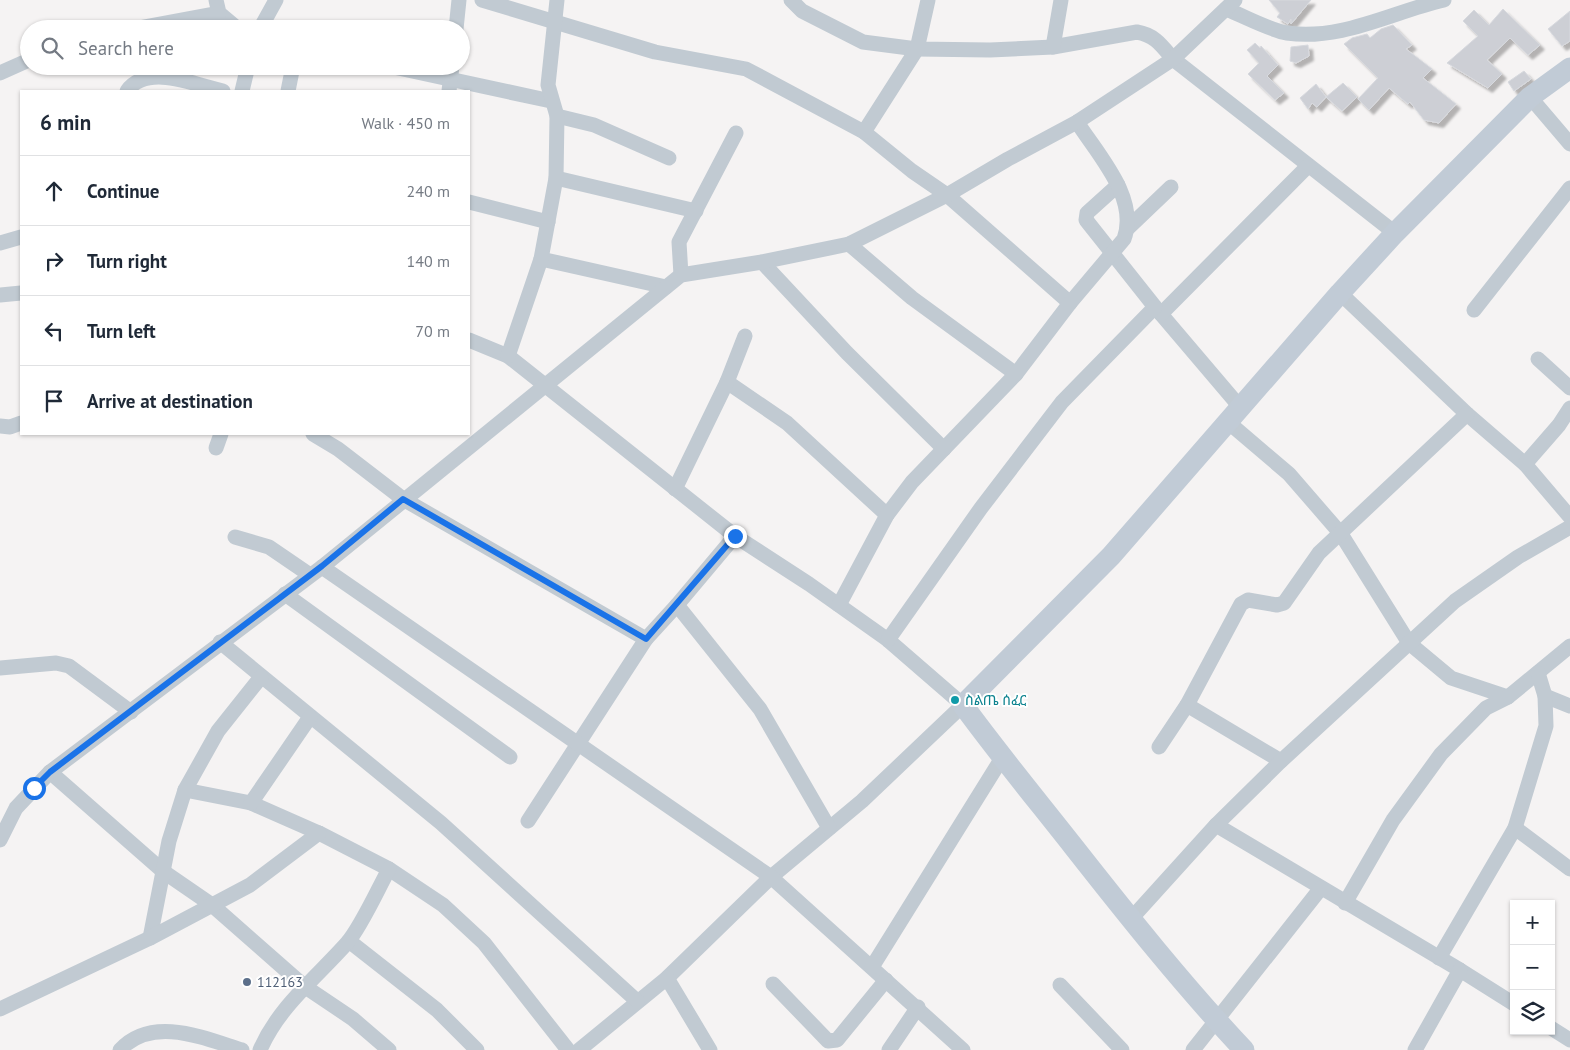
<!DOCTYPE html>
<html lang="en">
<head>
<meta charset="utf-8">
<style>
	:root { --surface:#fff; --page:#f6f6f7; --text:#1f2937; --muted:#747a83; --line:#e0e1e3 }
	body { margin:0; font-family:"PT Sans","Noto Sans Ethiopic",sans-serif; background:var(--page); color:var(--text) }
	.controls { position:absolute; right:15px; bottom:15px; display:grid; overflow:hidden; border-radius:0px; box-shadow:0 1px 4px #0004 }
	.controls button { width:45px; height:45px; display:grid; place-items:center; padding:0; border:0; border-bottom:1px solid var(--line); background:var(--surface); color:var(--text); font:25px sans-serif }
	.stop { position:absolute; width:15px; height:15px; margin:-11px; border:4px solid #1a73e8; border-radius:50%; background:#fff }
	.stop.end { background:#1a73e8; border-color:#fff; box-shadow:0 1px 5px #0008 }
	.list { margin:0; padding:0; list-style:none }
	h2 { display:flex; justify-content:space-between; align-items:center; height:65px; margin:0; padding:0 20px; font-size:21px }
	h2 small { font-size:16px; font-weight:400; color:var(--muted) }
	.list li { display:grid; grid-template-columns:32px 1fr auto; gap:15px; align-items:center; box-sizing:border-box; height:70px; padding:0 20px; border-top:1px solid var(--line) }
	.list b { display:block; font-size:19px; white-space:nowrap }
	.list em { font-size:16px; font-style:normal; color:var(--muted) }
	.icon { flex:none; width:28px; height:28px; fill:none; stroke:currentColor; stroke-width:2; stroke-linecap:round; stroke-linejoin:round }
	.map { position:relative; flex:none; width:1570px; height:1050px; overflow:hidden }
	.search { position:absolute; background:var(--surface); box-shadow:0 1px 4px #0004; left:20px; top:20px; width:450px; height:55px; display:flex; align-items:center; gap:12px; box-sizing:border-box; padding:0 18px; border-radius:28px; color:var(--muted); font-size:19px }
	.panel { position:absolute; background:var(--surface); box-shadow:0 1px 4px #0004; left:20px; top:90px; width:450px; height:345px; border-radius:0px }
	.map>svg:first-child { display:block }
	.building { fill:#cdcfd5; stroke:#d7d9de; filter:url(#shadow) }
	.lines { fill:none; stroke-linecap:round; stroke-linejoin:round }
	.street { stroke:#c1cad2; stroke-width:15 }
	.secondary { stroke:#c1cbd6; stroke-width:21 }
	.route { stroke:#1a73e8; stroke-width:6 }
	.culture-dot { fill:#0f9aa8; stroke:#fff; stroke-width:2 }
	.service-dot { fill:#5c6f8a; stroke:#fff; stroke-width:2 }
	.labels { text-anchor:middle; stroke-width:4; stroke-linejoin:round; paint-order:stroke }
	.culture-label { font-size:14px; fill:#0d838f; stroke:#fff; text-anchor:start }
	.service-label { font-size:14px; fill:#4e5e75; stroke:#fff; text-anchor:start }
</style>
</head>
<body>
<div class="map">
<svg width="1570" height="1050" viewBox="0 0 1570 1050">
	<defs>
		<filter id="shadow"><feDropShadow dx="4.5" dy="4.5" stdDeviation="1" flood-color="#0004"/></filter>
	</defs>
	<rect width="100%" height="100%" fill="#f5f3f3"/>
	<!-- building -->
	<g class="building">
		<path d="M1269,0H1311L1291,24V19L1288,24L1277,17L1280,13Z"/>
		<path d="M1503,9L1540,45L1528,55L1510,38L1487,60L1502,74L1488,88L1447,63L1478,36L1463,21L1474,10L1489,25Z"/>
		<path d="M1570,11V41L1562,46L1548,29Z"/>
		<path d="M1393,25L1412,45L1406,49L1432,69L1423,78L1456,104L1439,123L1424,120L1410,102L1408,104L1389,88L1369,110L1358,99L1378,78L1344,44L1352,38L1367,34L1370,38L1381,29Z"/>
		<path d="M1255,43L1260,48L1261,46L1278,65L1267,76L1284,93L1275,100L1248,74L1259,63L1247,50Z"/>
		<path d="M1308,45L1309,56L1296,63L1290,61L1291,47Z"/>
		<path d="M1524,71L1531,79L1514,91L1508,82Z"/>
		<path d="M1343,83L1357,97L1342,111L1326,97Z"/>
		<path d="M1316,84L1326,97L1317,107L1312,103L1308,109L1300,98Z"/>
	</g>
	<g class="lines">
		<!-- street -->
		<g class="street">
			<path d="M216,0L219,13L238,29"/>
			<path d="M482,0L655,52L746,69L864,132L912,171L947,195L1070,303"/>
			<path d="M791,0L802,11L863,42L917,49L990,50L1053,47L1137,32C1155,35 1162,46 1173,59L1395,233"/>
			<path d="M1226,9C1244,16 1269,30 1287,33C1341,41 1392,12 1444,0"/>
			<path d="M133,29L219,13"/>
			<path d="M260,29L276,0"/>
			<path d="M456,29L459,0"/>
			<path d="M1053,47L1061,0"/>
			<path d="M389,66L551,101"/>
			<path d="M0,73L29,60"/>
			<path d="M127,91C147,63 196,85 223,91"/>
			<path d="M242,91L248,66"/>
			<path d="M288,91L293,66"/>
			<path d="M449,91L452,66"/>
			<path d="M1530,97L1570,144"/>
			<path d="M557,116L594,125L669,158"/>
			<path d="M864,132L917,49L928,0"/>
			<path d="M556,178L696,211"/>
			<path d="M1118,185L1087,213L1086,220L1155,307L1240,407"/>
			<path d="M469,202L548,222"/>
			<path d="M1127,229L1171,187"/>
			<path d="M0,243L21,237"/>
			<path d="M849,244L912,298L1016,374"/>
			<path d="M541,259L666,287"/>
			<path d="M762,262L847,353L944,449"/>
			<path d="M681,275L679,242L736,133"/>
			<path d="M1340,293L1467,414L1525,464L1570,517"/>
			<path d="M0,295L21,293"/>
			<path d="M1474,310L1570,188"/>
			<path d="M1161,314L1308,166"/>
			<path d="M469,340L508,356L735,536L809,584L888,640L963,705L862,801L771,877L667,978L579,1050"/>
			<path d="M508,356L541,259L556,178L557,116L548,85L557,0"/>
			<path d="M1538,359L1570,388"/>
			<path d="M727,382L787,423L887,515"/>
			<path d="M1228,422L1289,474L1341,534L1409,643L1451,678L1508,697"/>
			<path d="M0,426L10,427L21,423"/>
			<path d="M313,434L338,449L403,499L646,639L528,821"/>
			<path d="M216,448L221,434"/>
			<path d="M1525,464L1559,425L1570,408"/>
			<path d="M675,489L727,382L745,336"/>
			<path d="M735,536L677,605L760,709L829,828"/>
			<path d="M235,537L269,547L310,575"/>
			<path d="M322,567L771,877L963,1050"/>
			<path d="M285,594L510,757"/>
			<path d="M839,605L887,515L912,482L1016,374L1070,303L1124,239C1139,198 1098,155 1077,122"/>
			<path d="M646,639L677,605"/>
			<path d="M888,640L981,508L1062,402L1155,307"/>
			<path d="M220,642L441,823L637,1001"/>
			<path d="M0,668L56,663L69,666L131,712"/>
			<path d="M1545,696L1570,706"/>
			<path d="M1187,705L1281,761"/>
			<path d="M1159,747L1187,705L1241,604L1248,600L1277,605L1284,603L1319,553L1467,414"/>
			<path d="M50,772L164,872L212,905L304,986L353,1019L389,1050"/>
			<path d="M185,790L251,803L319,833L389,869L443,905L484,943L568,1050"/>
			<path d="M251,803L310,717"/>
			<path d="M1216,825L1460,970L1514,1004"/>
			<path d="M1515,828L1570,869"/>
			<path d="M0,840L16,808L50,772L322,567L681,275L762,262L849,244L947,195L1008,159L1077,122L1173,59L1235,0"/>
			<path d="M1345,903L1393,820L1441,754L1486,708L1508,697L1570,646"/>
			<path d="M1130,920L1216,825L1281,761L1455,601L1518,557L1570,527"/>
			<path d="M150,938L169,841L185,790L218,731L261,677"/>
			<path d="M349,941L437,1010L477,1050"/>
			<path d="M1439,958L1515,828L1546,726L1545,696L1538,673"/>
			<path d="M872,967L1002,758"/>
			<path d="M667,978L710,1050"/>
			<path d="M773,984L828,1041L837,1040L886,980"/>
			<path d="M1060,985L1122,1050"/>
			<path d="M0,1009L150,938L250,885L319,833"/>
			<path d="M1551,1028L1570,1040"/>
			<path d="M120,1050C152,1015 204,1038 242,1050"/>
			<path d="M260,1050C279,1006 316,978 347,943C361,927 378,889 389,869"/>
			<path d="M889,1050L918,1007"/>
			<path d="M1193,1050L1321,888"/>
			<path d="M1415,1050L1460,970"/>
		</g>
		<!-- secondary -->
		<path class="secondary" d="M1244,1050C1183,985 1128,916 1073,846C1036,799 998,753 963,705L1111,556L1340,293L1395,233L1530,97L1570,68"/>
	</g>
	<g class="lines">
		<!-- route -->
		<path class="route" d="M34,788L50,772L322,566L403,499L646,639L735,536"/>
	</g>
	<!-- markers -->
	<circle class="culture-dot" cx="955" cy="700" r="5"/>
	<circle class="service-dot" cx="247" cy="982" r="5"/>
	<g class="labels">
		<!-- culture labels -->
		<g class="culture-label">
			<text x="965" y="705">ስልጤ ሰፈር</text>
		</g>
		<!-- service labels -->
		<g class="service-label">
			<text x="257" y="987">112163</text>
		</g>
	</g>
</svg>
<div class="controls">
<button>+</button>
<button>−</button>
<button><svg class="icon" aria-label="layers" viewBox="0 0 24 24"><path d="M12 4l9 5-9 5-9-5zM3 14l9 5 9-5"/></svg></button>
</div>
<div class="stop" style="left:34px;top:788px"></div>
<div class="stop end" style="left:735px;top:536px"></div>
<div class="search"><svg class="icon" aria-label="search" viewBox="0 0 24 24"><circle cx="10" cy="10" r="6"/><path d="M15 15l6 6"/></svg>Search here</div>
<section class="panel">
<h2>6 min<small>Walk · 450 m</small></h2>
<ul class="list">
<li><svg class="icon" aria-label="ahead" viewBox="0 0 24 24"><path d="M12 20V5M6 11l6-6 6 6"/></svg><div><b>Continue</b></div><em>240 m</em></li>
<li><svg class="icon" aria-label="right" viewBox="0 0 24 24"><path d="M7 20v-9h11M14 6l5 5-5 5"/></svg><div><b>Turn right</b></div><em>140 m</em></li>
<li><svg class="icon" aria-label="left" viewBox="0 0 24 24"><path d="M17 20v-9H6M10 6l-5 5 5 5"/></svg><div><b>Turn left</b></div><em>70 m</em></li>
<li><svg class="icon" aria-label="arrive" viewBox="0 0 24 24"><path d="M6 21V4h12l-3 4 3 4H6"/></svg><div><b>Arrive at destination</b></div></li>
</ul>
</section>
</div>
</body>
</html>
